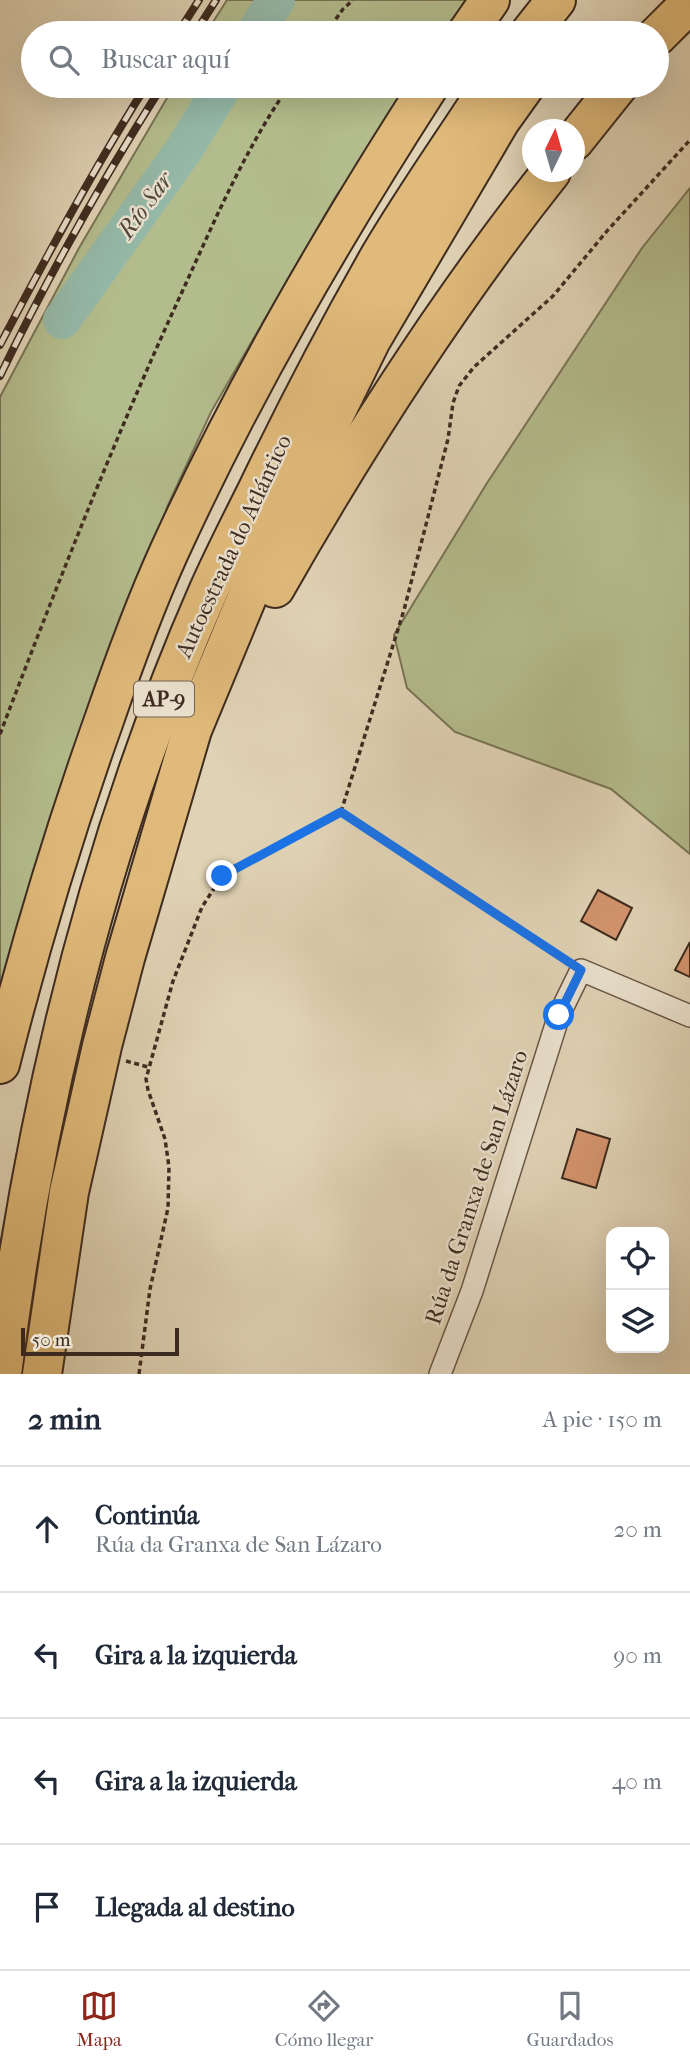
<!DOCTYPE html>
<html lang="es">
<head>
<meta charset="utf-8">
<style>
	:root { --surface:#fff; --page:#f2f2f3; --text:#1f2937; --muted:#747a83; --line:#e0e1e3; --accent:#8f2418 }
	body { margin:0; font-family:"IM FELL French Canon",serif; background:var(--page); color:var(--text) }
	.controls { position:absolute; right:21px; bottom:21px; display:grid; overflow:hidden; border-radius:14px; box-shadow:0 7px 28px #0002 }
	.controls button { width:63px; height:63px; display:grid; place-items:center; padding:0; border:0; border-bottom:2px solid var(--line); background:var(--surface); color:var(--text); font:35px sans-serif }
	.compass { position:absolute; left:522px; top:119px; width:63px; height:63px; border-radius:50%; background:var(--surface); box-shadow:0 7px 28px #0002; rotate:5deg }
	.scale { position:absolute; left:21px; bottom:18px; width:158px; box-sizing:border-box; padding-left:7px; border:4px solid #3e2b20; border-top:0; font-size:19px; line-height:24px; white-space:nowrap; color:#3e2b20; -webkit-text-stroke:5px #ebe2cf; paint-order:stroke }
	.stop { position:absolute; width:21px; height:21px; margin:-16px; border:5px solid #1a73e8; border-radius:50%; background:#fff }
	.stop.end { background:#1a73e8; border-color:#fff; box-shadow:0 2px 7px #0008 }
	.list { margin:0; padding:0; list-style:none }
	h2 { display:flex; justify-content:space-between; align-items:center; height:91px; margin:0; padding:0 28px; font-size:30px }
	h2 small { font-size:23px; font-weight:400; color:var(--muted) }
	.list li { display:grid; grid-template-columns:46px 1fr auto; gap:21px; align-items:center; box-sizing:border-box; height:126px; padding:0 28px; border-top:2px solid var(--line) }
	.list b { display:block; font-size:26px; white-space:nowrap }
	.list p { margin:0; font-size:23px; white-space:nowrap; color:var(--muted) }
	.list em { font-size:23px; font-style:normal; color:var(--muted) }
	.icon { flex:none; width:38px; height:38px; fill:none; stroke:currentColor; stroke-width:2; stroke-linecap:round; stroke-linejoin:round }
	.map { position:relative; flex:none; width:690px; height:1374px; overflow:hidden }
	.search { position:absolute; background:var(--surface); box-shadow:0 7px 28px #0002; left:21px; right:21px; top:21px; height:77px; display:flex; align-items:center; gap:18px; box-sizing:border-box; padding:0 24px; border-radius:38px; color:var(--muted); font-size:26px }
	.sheet { height:595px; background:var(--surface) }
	nav { display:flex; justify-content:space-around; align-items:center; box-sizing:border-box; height:98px; border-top:2px solid var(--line); background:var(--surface); font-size:19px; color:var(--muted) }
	nav a { display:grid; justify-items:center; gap:4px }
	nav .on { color:var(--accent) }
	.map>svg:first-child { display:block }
	.green { fill:#b3bc8c; stroke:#787456; stroke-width:2 }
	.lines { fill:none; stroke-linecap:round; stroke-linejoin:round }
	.river { stroke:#95b9a8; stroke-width:38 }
	.building { fill:#d3946d; stroke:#3e2b20; stroke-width:2 }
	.street-casing { stroke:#665545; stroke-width:24 }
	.highway-casing { stroke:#3e2b20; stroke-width:42 }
	.path { stroke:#3e2b20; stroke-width:3.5; stroke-dasharray:5 3.5; stroke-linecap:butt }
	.street { stroke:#ebe2cf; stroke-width:21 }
	.highway { stroke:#e0ba7a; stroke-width:38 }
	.rail-casing { stroke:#3e2b20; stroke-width:8 }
	.rail { stroke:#ebe2cf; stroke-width:5; stroke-dasharray:16; stroke-linecap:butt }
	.route { stroke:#1a73e8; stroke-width:9 }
	.labels { text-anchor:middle; stroke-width:5; stroke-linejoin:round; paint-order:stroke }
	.shield { fill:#ebe2cf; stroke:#726254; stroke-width:2 }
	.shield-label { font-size:21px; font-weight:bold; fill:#3e2b20 }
	.street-label { font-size:23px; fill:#3e2b20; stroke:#ebe2cf }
	.water-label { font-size:24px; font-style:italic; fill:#4f473b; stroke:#ebe2cf }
</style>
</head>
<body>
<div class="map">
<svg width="690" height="1374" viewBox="0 0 690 1374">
	<rect width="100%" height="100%" fill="#e0d3b5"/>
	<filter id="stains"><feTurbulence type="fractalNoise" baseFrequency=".00286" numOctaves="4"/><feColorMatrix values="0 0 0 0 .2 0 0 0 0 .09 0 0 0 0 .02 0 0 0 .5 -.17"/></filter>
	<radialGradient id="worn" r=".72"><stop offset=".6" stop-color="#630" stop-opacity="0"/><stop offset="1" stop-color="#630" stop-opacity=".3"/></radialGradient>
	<!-- green -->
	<g class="green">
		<path d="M227,0H475L451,33H206Z"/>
		<path d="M174,86H414L336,196L211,412L168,505L79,737L0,986V397L79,248Z"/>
		<path d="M690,188V854L611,789L455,732L407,688L394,635L487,483L642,248Z"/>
	</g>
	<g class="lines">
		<!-- river -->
		<g class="river">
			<path d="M255,33L276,0"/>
			<path d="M62,320L185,148L223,86"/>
		</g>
	</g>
	<!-- building -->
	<g class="building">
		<path d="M598,890L632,908L616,940L581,921Z"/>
		<path d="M690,942V977L675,970Z"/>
		<path d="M577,1129L610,1139L596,1188L562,1178Z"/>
	</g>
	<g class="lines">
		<defs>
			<path id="street" d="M440,1374L472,1291L559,1015L581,970L690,1016"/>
			<g id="highway">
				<path d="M467,33L490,0"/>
				<path d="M530,33L556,0"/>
				<path d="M657,36L690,3"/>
				<path d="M574,141L618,86"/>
				<path d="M275,588C357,444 448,302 551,172"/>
				<path d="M0,1064C29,949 63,835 103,723C123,665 144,607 169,552C244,388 332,237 429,86"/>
				<path d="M2,1374C35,1107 100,839 208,592C223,558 240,525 257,491C295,412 336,333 380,256C414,198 454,142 490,86"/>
				<path d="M42,1374L69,1192L102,1046L125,958L192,730L260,566L371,340L500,121L525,86"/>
			</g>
		</defs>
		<!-- street casing -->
		<use href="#street" class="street-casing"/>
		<!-- highway casing -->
		<use href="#highway" class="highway-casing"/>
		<!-- path -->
		<g class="path">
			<path d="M326,33L343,9L353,0"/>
			<path d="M0,734C57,585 115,437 182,292C214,222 245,149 289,86"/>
			<path d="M341,812L564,959"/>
			<path d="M126,1061L148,1067"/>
			<path d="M139,1374L150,1289L168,1208L169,1167L165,1139L148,1090L146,1079L173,981L202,907L222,876L341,812L404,610L448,439L453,403L459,386L474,367L553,296L607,231L690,140"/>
		</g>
		<!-- street -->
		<use href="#street" class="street"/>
		<!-- highway -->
		<use href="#highway" class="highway"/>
		<defs>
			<g id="rail">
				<path d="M178,33L199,0"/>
				<path d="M195,33L216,0"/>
				<path d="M0,345C46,257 93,170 146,86"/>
				<path d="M0,376C48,276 103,179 162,86"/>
			</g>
		</defs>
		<!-- rail casing -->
		<use href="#rail" class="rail-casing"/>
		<!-- rail -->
		<use href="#rail" class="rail"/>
	</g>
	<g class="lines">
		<!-- route -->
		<path class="route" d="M222,876L341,812L581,970L559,1015"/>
	</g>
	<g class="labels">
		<!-- shield labels -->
		<rect class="shield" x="134" y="681.5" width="60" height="35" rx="5"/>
		<g class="shield-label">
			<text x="164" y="706">AP-9</text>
		</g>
		<!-- street labels -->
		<g class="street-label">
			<text transform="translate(233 546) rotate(-65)" y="8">Autoestrada do Atlántico</text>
			<text transform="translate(476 1187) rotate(-72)" y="8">Rúa da Granxa de San Lázaro</text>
		</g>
		<!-- water labels -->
		<g class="water-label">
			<text transform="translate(145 205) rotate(-54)" y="8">Río Sar</text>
		</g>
	</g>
	<rect width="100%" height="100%" filter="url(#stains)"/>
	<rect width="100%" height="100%" fill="url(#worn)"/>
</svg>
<div class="controls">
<button><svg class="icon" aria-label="locate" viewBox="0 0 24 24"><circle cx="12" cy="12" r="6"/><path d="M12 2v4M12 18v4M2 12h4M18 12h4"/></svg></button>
<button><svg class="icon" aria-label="layers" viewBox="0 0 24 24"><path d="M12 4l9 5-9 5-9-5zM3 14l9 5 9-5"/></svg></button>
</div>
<svg class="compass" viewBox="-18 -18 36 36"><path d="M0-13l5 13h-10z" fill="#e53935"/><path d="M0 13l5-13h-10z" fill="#747a83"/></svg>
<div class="scale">50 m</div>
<div class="stop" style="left:559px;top:1015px"></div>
<div class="stop end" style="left:222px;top:876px"></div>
<div class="search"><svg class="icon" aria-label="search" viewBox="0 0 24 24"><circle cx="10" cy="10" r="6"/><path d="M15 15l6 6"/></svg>Buscar aquí</div>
</div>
<section class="sheet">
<h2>2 min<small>A pie · 150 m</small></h2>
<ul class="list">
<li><svg class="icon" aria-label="ahead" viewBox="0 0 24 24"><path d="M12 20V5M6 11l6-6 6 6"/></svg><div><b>Continúa</b><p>Rúa da Granxa de San Lázaro</p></div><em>20 m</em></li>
<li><svg class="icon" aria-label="left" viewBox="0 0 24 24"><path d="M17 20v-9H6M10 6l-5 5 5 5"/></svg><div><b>Gira a la izquierda</b></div><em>90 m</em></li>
<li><svg class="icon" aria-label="left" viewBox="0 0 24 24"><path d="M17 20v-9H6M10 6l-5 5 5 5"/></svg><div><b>Gira a la izquierda</b></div><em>40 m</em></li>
<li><svg class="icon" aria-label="arrive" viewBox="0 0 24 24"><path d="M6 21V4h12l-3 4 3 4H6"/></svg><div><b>Llegada al destino</b></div></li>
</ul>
</section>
<nav>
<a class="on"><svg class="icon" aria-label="map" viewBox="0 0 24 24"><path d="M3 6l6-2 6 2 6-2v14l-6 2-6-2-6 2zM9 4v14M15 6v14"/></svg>Mapa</a>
<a><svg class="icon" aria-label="directions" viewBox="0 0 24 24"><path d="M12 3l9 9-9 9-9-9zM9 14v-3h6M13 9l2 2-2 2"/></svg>Cómo llegar</a>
<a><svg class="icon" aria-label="saved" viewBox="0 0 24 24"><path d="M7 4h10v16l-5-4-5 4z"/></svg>Guardados</a>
</nav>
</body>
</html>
